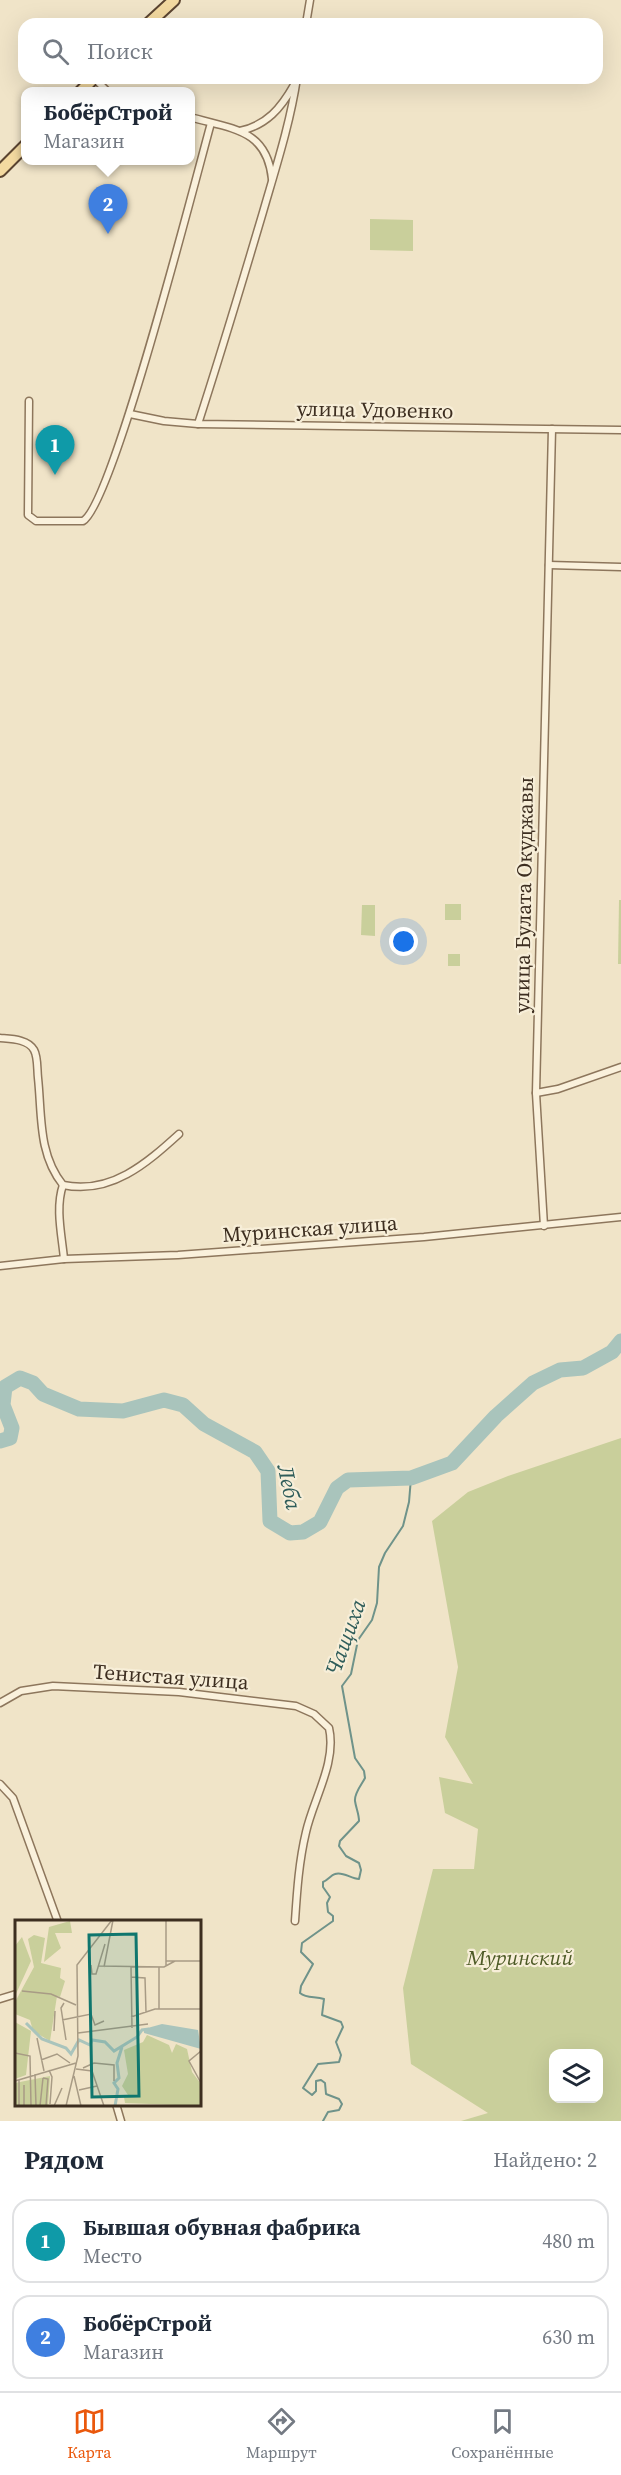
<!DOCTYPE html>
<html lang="ru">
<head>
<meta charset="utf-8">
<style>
	:root { --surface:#fff; --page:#f6f6f7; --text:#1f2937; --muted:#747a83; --line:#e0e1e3; --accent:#ea580c }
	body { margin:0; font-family:"Source Serif 4",serif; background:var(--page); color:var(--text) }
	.controls { position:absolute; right:18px; bottom:18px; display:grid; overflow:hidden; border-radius:12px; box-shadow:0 6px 24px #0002 }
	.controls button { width:54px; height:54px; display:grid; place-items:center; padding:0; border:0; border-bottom:2px solid var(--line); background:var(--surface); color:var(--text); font:30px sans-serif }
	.you { position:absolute; left:404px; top:942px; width:21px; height:21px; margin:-15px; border:4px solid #fff; border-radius:50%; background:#1a73e8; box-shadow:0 0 0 9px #1a73e833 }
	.badge { display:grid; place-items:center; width:39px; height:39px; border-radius:50%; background:var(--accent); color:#fff; font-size:20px; font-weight:700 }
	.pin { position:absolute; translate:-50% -50px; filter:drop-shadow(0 2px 3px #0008) }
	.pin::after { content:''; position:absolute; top:32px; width:21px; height:18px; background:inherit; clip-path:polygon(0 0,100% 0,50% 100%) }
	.popup { position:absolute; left:21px; top:87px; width:174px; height:78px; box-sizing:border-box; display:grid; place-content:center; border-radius:12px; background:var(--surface); filter:drop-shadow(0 2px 4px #0005); font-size:20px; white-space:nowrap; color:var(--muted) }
	.popup b { font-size:22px; color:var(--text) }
	.popup::after { content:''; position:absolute; left:50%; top:100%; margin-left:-12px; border:12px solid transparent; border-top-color:var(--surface) }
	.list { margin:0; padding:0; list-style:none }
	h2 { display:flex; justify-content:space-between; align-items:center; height:78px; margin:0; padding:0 24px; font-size:26px }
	h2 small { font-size:20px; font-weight:400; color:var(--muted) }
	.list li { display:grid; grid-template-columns:39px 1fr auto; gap:18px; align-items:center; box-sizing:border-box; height:84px; margin:0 12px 12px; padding:0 12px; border:2px solid var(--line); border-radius:18px }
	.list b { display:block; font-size:22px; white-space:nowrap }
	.list p { margin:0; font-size:20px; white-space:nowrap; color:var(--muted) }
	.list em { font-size:20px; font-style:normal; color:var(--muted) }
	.icon { flex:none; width:33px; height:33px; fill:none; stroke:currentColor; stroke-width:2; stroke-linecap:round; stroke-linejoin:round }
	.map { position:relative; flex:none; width:621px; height:2121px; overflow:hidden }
	.search { position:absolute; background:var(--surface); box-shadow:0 6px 24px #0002; left:18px; right:18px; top:18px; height:66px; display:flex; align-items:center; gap:15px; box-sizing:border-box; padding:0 21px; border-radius:18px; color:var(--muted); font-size:22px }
	.sheet { height:270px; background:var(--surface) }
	nav { display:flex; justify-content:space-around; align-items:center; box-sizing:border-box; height:84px; border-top:2px solid var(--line); background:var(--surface); font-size:16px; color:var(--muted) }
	nav a { display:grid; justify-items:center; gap:3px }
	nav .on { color:var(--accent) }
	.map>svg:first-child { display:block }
	.green { fill:#c9cf9b; fill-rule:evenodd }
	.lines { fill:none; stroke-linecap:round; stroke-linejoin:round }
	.stream { stroke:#6f938a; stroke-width:2 }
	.river { stroke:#a9c4bc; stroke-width:15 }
	.minor-casing { stroke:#8d765c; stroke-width:9 }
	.primary-casing { stroke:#5b4430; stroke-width:14 }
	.minor { stroke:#faf1dc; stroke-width:6 }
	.primary { stroke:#f3d9a0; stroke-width:10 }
	.labels { text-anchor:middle; stroke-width:4.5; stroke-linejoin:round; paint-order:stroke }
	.street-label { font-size:21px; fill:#3d2e20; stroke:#f7eed8 }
	.park-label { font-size:21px; font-style:italic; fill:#4d5a26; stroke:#f7eed8 }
	.water-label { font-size:22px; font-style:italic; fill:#2f5d5a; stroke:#f7eed8 }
	.inset-river { fill:none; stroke:#a9c4bc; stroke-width:3 }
	.inset-road { fill:none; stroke:#a89b85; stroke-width:1.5 }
	.view { fill:#0f766e; fill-opacity:0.15; stroke:#0f766e; stroke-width:3 }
	.inset-edge { fill:none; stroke:#3d2e20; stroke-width:3 }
</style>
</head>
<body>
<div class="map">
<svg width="621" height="2121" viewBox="0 0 621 2121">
	<rect width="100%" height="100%" fill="#f0e4c8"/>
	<!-- green -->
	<g class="green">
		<path d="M370,219L413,220V251L370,250Z"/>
		<path d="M619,900H621V964H618Z"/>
		<rect x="445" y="904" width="16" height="16"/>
		<path d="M362,905H375V936L361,935Z"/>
		<rect x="448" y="954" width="12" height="12"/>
		<path d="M621,1438V2121H461L488,2113L411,2064L403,1988L433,1869H474L478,1829L445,1813L439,1777L473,1784L445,1737L458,1667L432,1521L468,1492L508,1476ZM554,2054H598V2098H554Z"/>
	</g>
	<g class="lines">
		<!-- stream -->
		<path class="stream" d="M323,2121L328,2112L339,2110L342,2104L339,2099L326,2094L325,2083L321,2080L316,2081V2091L312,2095L303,2088L318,2064L339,2062L341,2055L336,2042L343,2027L341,2022L322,2015L324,1999C315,1996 307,1999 300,1993L301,1986L313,1964L301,1952L302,1943L333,1921V1916L328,1912L327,1903L330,1897L323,1887V1882C328,1880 331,1875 335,1874C343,1871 351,1879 359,1879L361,1870L359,1863L346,1856L339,1846L340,1841L359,1821C359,1814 356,1808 355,1801C354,1793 362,1784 365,1778L364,1771L355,1758L342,1686L351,1674L358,1640L372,1620L377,1603L379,1567L385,1553L403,1526L409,1502L411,1478"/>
		<!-- river -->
		<path class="river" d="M0,1441L10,1438L12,1428L3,1405L5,1387L20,1378L33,1383L43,1394L79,1409L123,1411L164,1400L183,1405L204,1424L255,1452L268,1471L270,1521L290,1533L303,1532L320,1522L337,1488L348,1480L411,1478L452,1463L496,1416L533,1383L560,1370L583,1368L612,1352L621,1341"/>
		<defs>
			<g id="minor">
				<path d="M306,24L310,0"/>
				<path d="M94,78L108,92"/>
				<path d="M190,117C232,129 267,129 272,179"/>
				<path d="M240,131C267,125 281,108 294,85"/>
				<path d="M29,401L28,515L36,521H83C113,504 196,177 211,123"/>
				<path d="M130,414L164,421L198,424L621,430"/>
				<path d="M198,424C221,353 242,283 263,212C276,167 290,124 297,78"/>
				<path d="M549,565L621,567"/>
				<path d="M0,1038C11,1039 28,1039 34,1050C38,1057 37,1069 38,1078C42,1115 38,1154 63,1185C111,1195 147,1163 179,1134"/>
				<path d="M536,1093L558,1089L621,1067"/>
				<path d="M63,1185C55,1208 62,1236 64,1259"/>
				<path d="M544,1226L536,1093L552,429"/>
				<path d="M0,1266L64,1259L178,1255L424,1237L621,1217"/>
				<path d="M0,1703L21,1691L53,1686L179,1692L296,1706L314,1714L329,1728C337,1762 313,1800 306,1832C299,1861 297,1891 295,1921"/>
				<path d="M0,1784L13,1798L58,1922"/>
				<path d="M0,1999L16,1994"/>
				<path d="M116,2104L121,2121"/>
			</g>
			<g id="primary">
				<path d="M148,24L174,0"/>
				<path d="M80,92L94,78"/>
				<path d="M0,171L26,145"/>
			</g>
		</defs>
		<!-- minor casing -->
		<use href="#minor" class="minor-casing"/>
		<!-- primary casing -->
		<use href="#primary" class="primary-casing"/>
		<!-- minor -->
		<use href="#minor" class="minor"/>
		<!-- primary -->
		<use href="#primary" class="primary"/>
	</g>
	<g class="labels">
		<!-- street labels -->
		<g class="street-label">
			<text transform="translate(375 410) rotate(1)" y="7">улица Удовенко</text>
			<text transform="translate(524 895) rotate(-89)" y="7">улица Булата Окуджавы</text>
			<text transform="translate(310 1229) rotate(-4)" y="7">Муринская улица</text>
			<text transform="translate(171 1677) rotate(4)" y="7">Тенистая улица</text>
		</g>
		<!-- park labels -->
		<g class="park-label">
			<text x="520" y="1965">Муринский</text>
		</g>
		<!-- water labels -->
		<g class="water-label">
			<text transform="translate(290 1487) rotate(78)" y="8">Леба</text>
			<text transform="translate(345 1637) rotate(-70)" y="8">Чащиха</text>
		</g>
	</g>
	<!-- overview -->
	<g transform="translate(15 1920)">
		<rect width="186" height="186" fill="#f0e4c8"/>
		<path d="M55,1L57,13H40L46,28L29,42L34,7ZM19,15L30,18L26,43L46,48L45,58L50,61L45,77L42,76L35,121L18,111L15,100L0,94V82L19,47L13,19ZM7,17L16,41L0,76V26ZM0,102L16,111L11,155L0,159ZM132,115L154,125L157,133L161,124L172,129L177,152L186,164V186L110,183L109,177L113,175L107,166L113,154L109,130L128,122ZM35,156L33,186H0V163Z" fill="#c9cf9b"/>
		<path d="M147,104L183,110L186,129L129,113V109Z" fill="#a9c4bc"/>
		<path class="inset-river" d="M11,103L27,119L51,128L56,134L64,120L75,125L77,120L90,122L99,131L122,117L127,110L134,109M100,186L103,169L99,163L104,158L102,143L107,127"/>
		<path class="inset-road" d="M151,0V46M151,41H186M76,45L77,54H81L90,24M84,46L149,47L160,41M89,47L98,0M116,47L117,108M144,47V89M116,57L130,58L131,92M7,71L36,74L61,85M49,83L46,88L51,120M116,97L140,89H186M47,100L76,94L80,105L89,101M39,111L40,91M63,113L133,104M22,118L29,151M186,131L174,141L186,163M0,133L15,136L16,186M26,140L42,134L55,143M68,148L79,143L99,145V161M61,149L77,151L89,186M34,150L37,157L35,184M20,154L21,186M59,156L66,186M28,158L33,159L31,186M4,160V186M0,161L61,143M9,165V186M64,170L82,166M25,186L28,158M39,186L47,168M51,186L63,136L62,45L97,0"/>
		<path class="view" d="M121,14L124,176L77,177L74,15Z"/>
		<rect width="186" height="186" class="inset-edge"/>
	</g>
</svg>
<div class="controls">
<button><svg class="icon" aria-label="layers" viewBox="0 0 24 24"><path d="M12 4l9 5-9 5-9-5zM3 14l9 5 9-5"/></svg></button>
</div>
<div class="you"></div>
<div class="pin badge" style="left:55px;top:475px;background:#0f9aa8">1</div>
<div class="pin badge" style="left:108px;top:234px;background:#3f7fe0">2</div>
<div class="popup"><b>БобёрСтрой</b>Магазин</div>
<div class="search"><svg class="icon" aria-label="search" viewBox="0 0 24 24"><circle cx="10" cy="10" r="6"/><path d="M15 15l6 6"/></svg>Поиск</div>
</div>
<section class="sheet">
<h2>Рядом<small>Найдено: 2</small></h2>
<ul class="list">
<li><span class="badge" style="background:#0f9aa8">1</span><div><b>Бывшая обувная фабрика</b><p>Место</p></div><em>480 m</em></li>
<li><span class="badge" style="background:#3f7fe0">2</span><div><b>БобёрСтрой</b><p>Магазин</p></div><em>630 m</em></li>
</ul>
</section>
<nav>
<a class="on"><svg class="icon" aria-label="map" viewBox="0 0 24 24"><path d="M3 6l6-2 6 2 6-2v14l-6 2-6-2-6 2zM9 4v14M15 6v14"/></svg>Карта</a>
<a><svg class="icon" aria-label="directions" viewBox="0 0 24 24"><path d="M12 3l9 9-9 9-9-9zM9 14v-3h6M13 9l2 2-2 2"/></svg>Маршрут</a>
<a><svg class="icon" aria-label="saved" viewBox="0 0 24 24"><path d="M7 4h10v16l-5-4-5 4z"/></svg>Сохранённые</a>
</nav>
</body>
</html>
